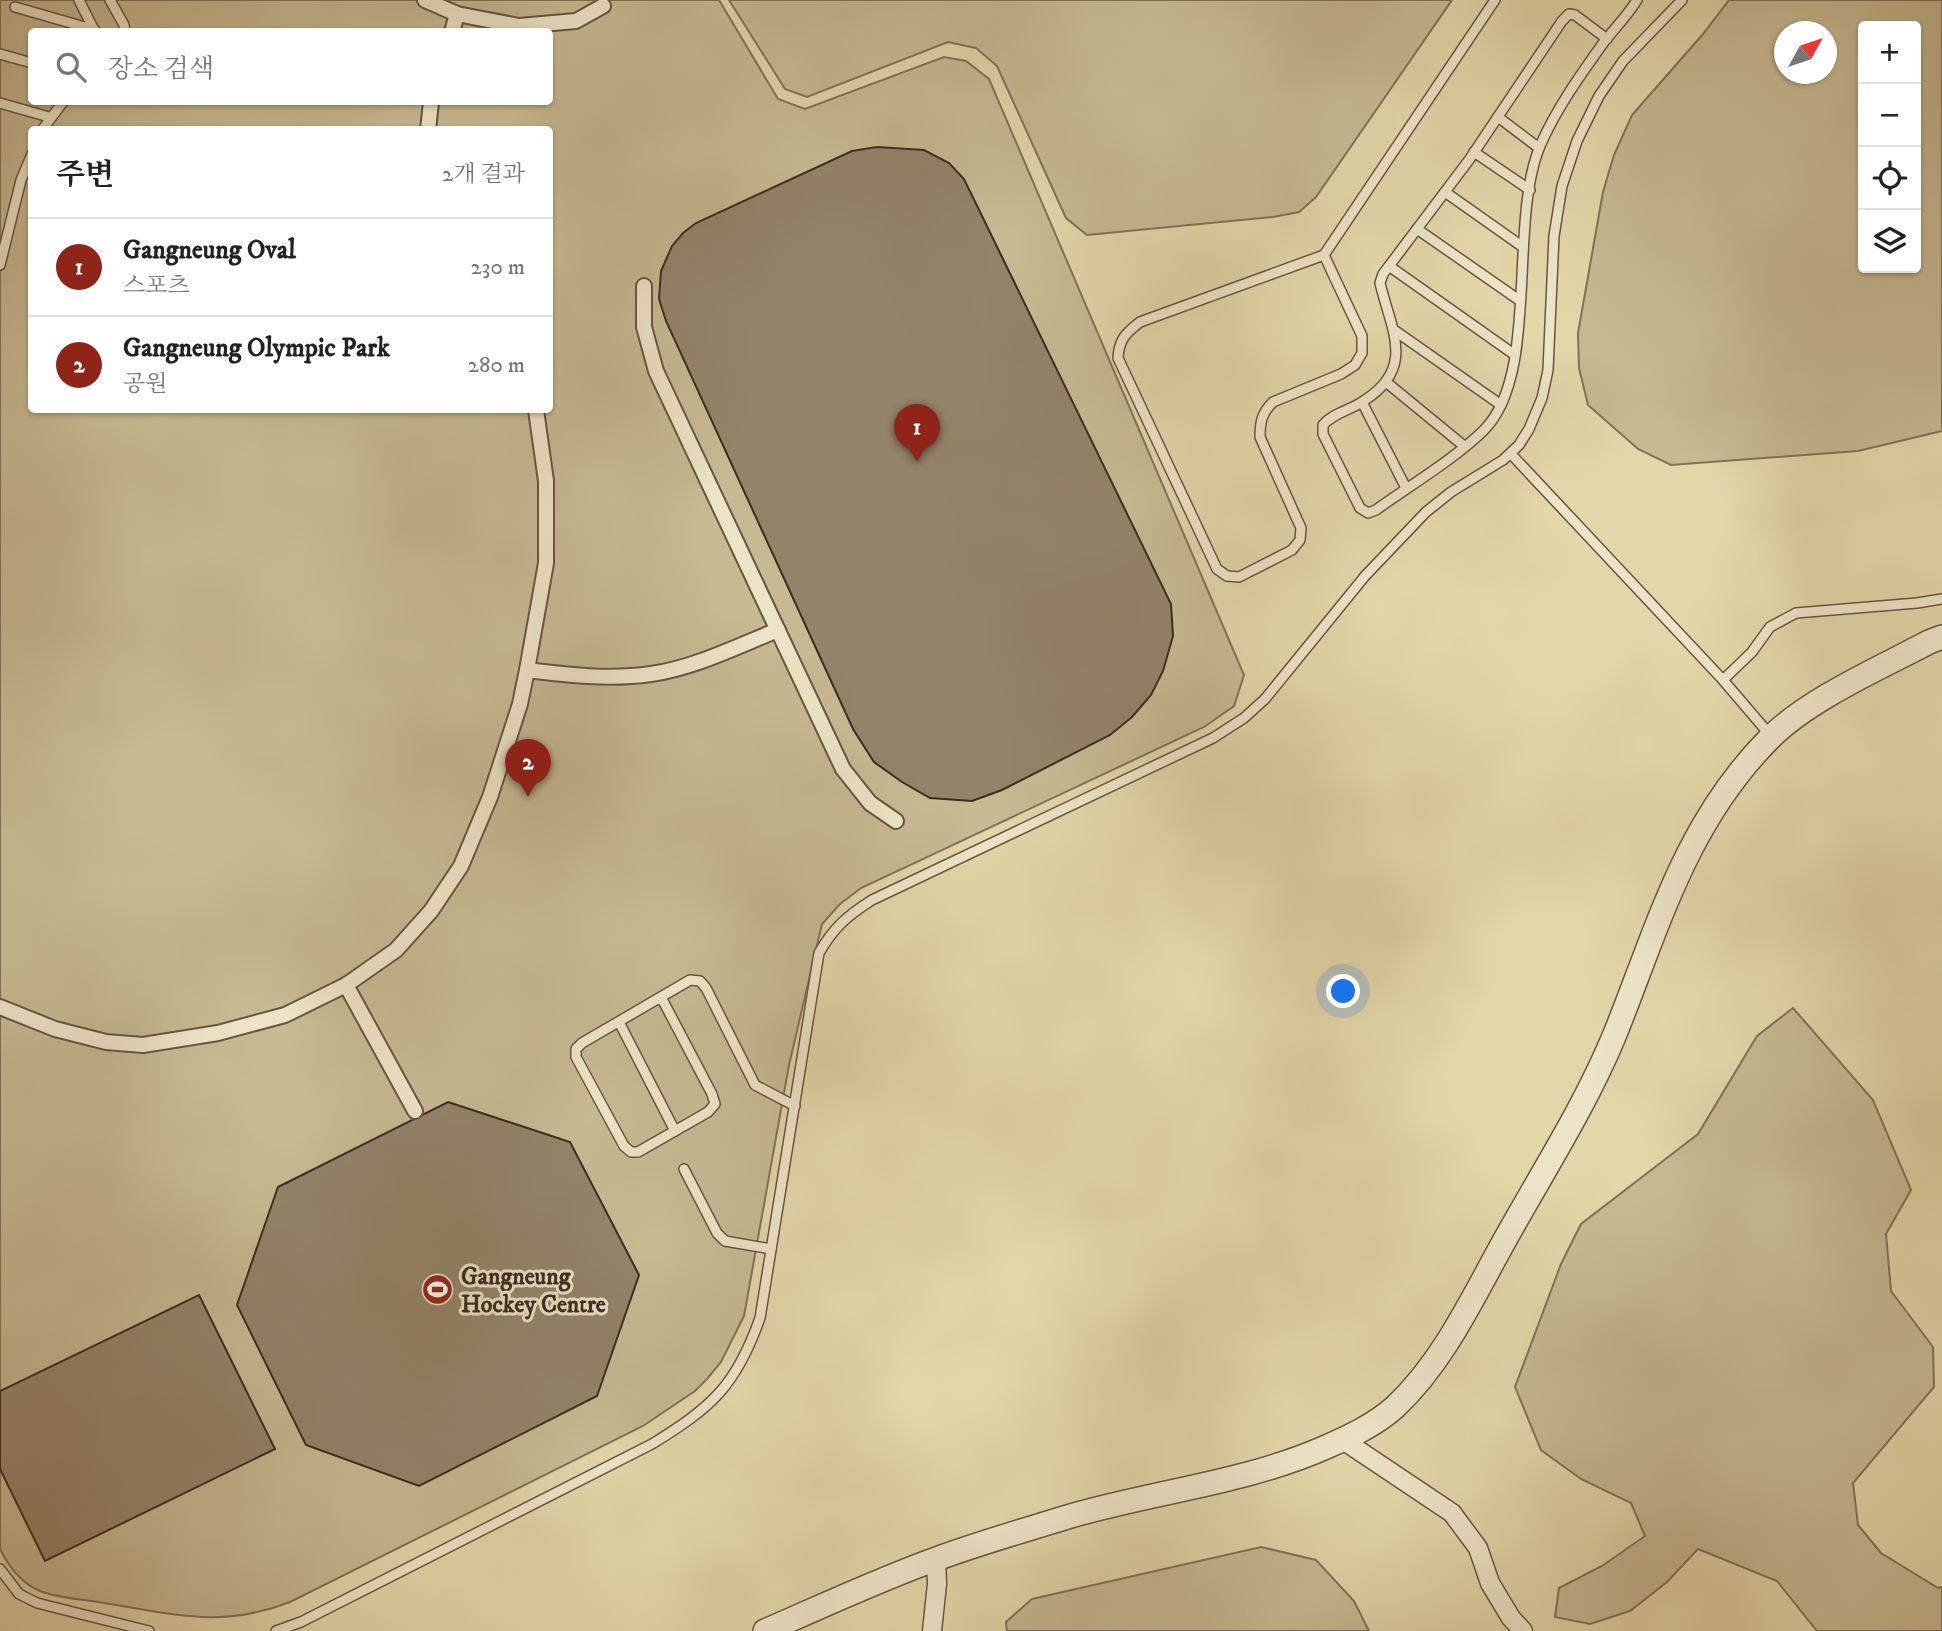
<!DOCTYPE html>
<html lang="ko">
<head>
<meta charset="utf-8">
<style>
	:root { --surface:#fff; --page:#f6f6f6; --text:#222; --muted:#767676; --line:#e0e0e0; --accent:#8f2418 }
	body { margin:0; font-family:"IM FELL DW Pica","Noto Serif KR",serif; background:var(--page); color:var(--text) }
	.controls { position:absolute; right:21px; top:21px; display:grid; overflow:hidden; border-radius:7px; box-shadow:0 2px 5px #0004 }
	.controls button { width:63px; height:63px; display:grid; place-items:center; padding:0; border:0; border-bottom:2px solid var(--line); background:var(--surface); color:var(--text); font:35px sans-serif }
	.compass { position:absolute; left:1774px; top:21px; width:63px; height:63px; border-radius:50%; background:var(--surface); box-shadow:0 2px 5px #0004; rotate:50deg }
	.you { position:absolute; left:1344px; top:992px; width:24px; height:24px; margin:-18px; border:5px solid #fff; border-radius:50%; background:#1a73e8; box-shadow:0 0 0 10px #1a73e833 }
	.badge { display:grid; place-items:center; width:46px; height:46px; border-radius:50%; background:var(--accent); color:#fff; font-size:23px; font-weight:700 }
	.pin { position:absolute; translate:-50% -58px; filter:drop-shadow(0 2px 4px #0008) }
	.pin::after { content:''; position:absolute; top:37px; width:24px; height:21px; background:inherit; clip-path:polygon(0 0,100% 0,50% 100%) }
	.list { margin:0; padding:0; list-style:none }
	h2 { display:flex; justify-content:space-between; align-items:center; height:91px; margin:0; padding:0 28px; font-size:30px }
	h2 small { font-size:23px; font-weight:400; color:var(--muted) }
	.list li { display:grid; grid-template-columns:46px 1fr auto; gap:21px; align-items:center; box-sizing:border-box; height:98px; padding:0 28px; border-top:2px solid var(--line) }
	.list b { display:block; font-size:26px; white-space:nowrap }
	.list p { margin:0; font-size:23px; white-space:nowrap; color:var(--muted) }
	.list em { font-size:23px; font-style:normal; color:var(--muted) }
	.icon { flex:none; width:38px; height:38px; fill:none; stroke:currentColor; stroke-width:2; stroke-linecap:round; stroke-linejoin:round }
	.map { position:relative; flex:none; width:1942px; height:1631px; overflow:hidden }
	.search { position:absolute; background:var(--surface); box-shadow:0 2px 5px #0004; left:28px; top:28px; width:525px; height:77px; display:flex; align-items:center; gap:18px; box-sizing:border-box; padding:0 24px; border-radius:7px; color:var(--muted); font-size:26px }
	.panel { position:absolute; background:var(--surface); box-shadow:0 2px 5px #0004; left:28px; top:126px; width:525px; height:287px; border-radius:7px }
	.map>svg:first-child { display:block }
	.green { fill:#c7b992; stroke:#82725a; stroke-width:2; fill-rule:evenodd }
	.building { fill:#948369; stroke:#3e2a23; stroke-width:2 }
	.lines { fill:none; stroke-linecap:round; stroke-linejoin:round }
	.service-casing { stroke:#675544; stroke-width:12 }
	.pedestrian-casing { stroke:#675544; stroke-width:18 }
	.minor-casing { stroke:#675544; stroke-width:21 }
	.tertiary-casing { stroke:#675544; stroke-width:26 }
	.service { stroke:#ede4c7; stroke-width:9 }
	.pedestrian { stroke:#ede4c7; stroke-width:14 }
	.minor { stroke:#ede4c7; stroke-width:18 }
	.tertiary { stroke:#ede4c7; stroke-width:23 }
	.labels { text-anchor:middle; stroke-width:6; stroke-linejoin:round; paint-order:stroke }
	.poi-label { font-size:24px; font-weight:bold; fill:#3e2a23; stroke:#ede4c7; text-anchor:start }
</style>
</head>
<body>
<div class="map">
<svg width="1942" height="1631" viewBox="0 0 1942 1631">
	<rect width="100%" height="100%" fill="#e3d6a9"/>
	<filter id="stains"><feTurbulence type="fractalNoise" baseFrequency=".00286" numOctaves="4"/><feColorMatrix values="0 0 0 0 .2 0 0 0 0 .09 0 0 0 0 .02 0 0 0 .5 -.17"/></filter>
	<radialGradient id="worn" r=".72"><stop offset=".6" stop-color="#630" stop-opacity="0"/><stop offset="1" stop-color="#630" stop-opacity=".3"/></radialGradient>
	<!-- green -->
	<g class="green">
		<path d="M0,0H719L778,99L805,109L944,57L966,61L989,79L1244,675L1234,706L1204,727L861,888L840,904L822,924L789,1065L744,1316L721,1362L707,1379L695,1391L643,1426L290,1602C221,1629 174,1614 104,1603C84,1599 60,1599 40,1591C21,1583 9,1567 0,1549ZM32,32H550V102H32ZM32,130H550V410H32Z"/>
		<path d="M729,0H1452L1316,197L1299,212L1273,217L1087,235L1066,218L997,66L976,48L948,42L807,97L785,89Z"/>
		<path d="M1729,0H1942V431L1858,451L1671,465L1638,449L1588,405L1579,368L1578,333L1603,192L1614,155L1632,115L1703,34ZM1863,26H1916V268H1863ZM1784,32H1826V74H1784Z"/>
		<path d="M1793,1008L1873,1100L1911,1190L1886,1234L1891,1291L1933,1347L1934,1387L1853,1483L1858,1525L1881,1553L1938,1588L1942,1587V1631H1817L1777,1581L1698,1549L1667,1582L1630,1611L1590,1624L1555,1617L1559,1588L1602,1566L1645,1536L1631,1503L1581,1479L1541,1450L1515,1387L1561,1264L1581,1224L1698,1134L1757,1036Z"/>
		<path d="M1261,1547L1316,1560L1354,1601L1369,1631H1007L1006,1622L1032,1599Z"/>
	</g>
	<!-- building -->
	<g class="building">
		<path d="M877,147L924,150L949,163L964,179L1171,604L1173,636L1163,671L1151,695L1132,717L1110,735L1002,790L972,801L930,798L902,782L874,762L853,729L666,321L659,299L661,271L672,246L683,233L696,223L852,151Z"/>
		<path d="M448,1102L570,1142L639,1275L597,1396L419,1486L306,1445L237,1305L278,1187Z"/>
		<path d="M199,1295L275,1449L45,1561L0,1469V1391Z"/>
	</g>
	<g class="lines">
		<defs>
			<g id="service">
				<path d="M79,0L95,32"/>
				<path d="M110,0L124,25L125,32"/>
				<path d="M15,7L95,30"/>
				<path d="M1607,39L1575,15L1569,14L1562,21L1469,160L1383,274L1380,283C1391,330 1416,367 1365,400C1352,410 1334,412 1323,425V434L1360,508L1368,513L1376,510C1409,486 1456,458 1484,430C1540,374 1508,223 1540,146C1556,109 1581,74 1604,42C1615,28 1628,15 1637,0"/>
				<path d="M0,54L32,63"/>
				<path d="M0,103L49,117"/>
				<path d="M1498,117L1539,148"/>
				<path d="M42,130L63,102"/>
				<path d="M1474,152L1530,190"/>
				<path d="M1445,192L1523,247"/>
				<path d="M1417,229L1519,300"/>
				<path d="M1324,255L1362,336V353L1355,365L1341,374L1273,402C1262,413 1260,421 1260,437L1301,528L1300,540L1292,550L1239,577L1227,576L1217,569L1118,358C1119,339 1126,333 1140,322L1324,255L1495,0"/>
				<path d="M0,265L21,180L32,154"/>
				<path d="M1389,266L1515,355"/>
				<path d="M1394,330L1501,405"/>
				<path d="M1386,382L1464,446"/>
				<path d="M1362,402L1406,488"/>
				<path d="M1511,454L1723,680L1770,735"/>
				<path d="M1723,680L1752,652L1770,627L1796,613L1917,603L1942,599"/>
				<path d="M661,997L712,1094L715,1104L708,1112L638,1152H631L624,1146L576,1057V1049L582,1043L690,980L700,981L706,988L755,1085L795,1106"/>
				<path d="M619,1022L675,1131"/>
				<path d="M684,1169L717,1233L725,1241L771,1249"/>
				<path d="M0,1569L19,1594L37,1603L149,1631"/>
				<path d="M276,1631L301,1622L652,1444C712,1407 736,1386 760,1318L819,953C834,927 847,916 872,900L1213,738L1244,718L1265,699L1365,576L1426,512L1451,492L1503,460L1519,445L1529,429L1542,398L1548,370L1554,236L1562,186L1577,141L1599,96L1623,61L1682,0"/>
			</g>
			<g id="pedestrian">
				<path d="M425,0L457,14L519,26L576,21L603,6"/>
				<path d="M452,32L457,14"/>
				<path d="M428,130L431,102"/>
				<path d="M644,286V327L656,371L843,769L870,803L896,821"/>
				<path d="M527,670C568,675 609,680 651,674C694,668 738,646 778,630"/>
				<path d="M346,985L415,1111"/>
				<path d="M0,1007L55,1029L106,1042L143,1045L218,1033L285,1015L346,985L396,950L431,911L461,866L490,797L520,704L527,670L546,563V481L536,410"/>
			</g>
			<g id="minor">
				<path d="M1343,1440L1452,1513L1478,1548L1490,1583L1511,1618L1523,1631"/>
				<path d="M932,1631L937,1584L936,1559"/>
			</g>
			<path id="tertiary" d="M765,1631C823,1606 880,1579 939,1558C980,1543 1022,1531 1064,1518C1150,1492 1241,1484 1324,1448C1349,1437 1375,1425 1395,1407C1447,1358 1476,1290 1511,1229C1547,1165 1587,1102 1615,1034C1658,927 1685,824 1769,739C1807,700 1880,668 1929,642L1942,637"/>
		</defs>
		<!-- service casing -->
		<use href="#service" class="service-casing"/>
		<!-- pedestrian casing -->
		<use href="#pedestrian" class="pedestrian-casing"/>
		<!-- minor casing -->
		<use href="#minor" class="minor-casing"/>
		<!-- tertiary casing -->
		<use href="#tertiary" class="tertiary-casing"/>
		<!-- service -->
		<use href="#service" class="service"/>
		<!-- pedestrian -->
		<use href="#pedestrian" class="pedestrian"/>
		<!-- minor -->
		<use href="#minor" class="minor"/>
		<!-- tertiary -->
		<use href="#tertiary" class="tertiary"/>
	</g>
	<!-- icons -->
	<defs>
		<symbol id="stadium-disc" viewBox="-11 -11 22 22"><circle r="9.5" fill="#8f2418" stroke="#ede4c7"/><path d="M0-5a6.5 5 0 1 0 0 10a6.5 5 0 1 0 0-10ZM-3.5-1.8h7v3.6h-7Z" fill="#fff"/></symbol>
	</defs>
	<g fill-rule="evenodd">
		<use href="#stadium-disc" x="420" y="1272" width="35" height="35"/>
	</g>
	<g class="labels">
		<!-- poi labels -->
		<g class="poi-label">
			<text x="461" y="1284">Gangneung<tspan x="461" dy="28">Hockey Centre</tspan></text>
		</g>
	</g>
	<rect width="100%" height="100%" filter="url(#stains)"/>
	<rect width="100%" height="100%" fill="url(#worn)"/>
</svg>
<div class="controls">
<button>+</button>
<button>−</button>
<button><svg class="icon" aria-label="locate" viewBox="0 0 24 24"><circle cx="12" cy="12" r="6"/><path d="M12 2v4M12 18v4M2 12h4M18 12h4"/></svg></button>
<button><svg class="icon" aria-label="layers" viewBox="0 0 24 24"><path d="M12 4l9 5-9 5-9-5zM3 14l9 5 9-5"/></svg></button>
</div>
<svg class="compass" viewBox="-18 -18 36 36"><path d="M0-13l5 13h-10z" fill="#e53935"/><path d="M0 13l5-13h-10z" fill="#767676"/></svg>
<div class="you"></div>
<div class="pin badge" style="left:917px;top:462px">1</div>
<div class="pin badge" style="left:528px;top:797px">2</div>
<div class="search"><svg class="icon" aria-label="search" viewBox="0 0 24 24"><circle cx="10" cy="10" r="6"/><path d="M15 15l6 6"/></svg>장소 검색</div>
<section class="panel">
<h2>주변<small>2개 결과</small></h2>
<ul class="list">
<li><span class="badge">1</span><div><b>Gangneung Oval</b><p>스포츠</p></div><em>230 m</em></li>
<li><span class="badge">2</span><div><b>Gangneung Olympic Park</b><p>공원</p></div><em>280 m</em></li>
</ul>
</section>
</div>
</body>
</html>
